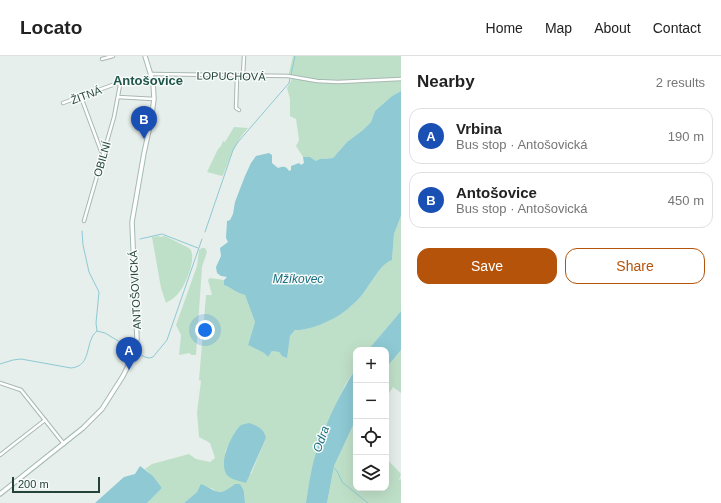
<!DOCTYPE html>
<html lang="en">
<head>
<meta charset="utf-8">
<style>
	:root { --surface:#fff; --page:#f2f2f2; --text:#222; --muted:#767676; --line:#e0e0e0; --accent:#b45309 }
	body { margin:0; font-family:Helvetica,sans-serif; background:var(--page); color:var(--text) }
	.controls { position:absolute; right:12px; bottom:12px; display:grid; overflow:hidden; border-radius:8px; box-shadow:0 4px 16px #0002 }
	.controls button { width:36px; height:36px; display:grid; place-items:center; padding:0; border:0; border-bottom:1px solid var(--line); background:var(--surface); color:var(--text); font:20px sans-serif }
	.scale { position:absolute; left:12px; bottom:10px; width:88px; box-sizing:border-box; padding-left:4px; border:2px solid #24423a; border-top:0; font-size:11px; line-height:14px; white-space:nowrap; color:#24423a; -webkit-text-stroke:3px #f7fbf9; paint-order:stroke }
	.you { position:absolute; left:205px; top:274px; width:14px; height:14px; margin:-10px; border:3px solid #fff; border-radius:50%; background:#1a73e8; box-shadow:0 0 0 6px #1a73e833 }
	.badge { display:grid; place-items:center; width:26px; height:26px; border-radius:50%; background:var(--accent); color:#fff; font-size:13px; font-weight:700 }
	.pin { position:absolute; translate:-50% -33px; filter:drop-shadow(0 1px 2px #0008) }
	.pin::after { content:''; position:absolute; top:21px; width:14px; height:12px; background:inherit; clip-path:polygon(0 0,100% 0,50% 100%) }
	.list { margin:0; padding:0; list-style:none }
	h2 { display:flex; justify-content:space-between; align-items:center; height:52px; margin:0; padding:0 16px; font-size:17px }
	h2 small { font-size:13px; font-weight:400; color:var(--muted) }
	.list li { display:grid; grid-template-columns:26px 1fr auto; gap:12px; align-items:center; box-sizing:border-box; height:56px; margin:0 8px 8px; padding:0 8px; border:1px solid var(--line); border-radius:12px }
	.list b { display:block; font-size:15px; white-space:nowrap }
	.list p { margin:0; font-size:13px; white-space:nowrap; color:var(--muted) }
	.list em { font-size:13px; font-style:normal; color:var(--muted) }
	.actions { display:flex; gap:8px; padding:12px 16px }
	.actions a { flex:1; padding:9px 0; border:1px solid var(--accent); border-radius:12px; text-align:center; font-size:14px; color:var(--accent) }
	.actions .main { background:var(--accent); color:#fff }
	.icon { flex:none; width:22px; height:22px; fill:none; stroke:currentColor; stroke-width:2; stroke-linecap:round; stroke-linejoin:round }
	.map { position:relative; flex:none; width:401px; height:447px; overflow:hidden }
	header { display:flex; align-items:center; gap:24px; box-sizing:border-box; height:56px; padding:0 20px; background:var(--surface); border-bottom:1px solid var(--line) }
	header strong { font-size:19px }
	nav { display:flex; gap:22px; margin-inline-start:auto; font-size:14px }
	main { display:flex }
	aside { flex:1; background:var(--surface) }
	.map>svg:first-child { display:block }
	.green { fill:#bfe0c8; fill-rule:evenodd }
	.water { fill:#8ec9d4 }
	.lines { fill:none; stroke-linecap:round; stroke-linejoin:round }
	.stream { stroke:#8ec9d4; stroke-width:1 }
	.street-casing { stroke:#a8b8b2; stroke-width:4.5 }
	.secondary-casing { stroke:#a4bbb3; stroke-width:5.5 }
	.street { stroke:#fff; stroke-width:2.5 }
	.secondary { stroke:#fff; stroke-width:3.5 }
	.labels { text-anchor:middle; stroke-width:3; stroke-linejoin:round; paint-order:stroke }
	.street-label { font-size:11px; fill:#24423a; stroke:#f7fbf9 }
	.water-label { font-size:12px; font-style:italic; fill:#1c6f80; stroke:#f7fbf9 }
	.quarter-label { font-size:13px; font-weight:bold; fill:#1f5548; stroke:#f7fbf9 }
</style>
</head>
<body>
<header>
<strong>Locato</strong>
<nav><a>Home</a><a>Map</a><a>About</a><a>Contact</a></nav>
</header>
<main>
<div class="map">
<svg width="401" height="447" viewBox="0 0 401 447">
	<rect width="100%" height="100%" fill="#e6efeb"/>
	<!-- green -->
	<g class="green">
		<path d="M293,0H401V35L392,40L375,55L371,66L363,74L347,86L333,102H326L316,105L310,101H303L296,90L299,84L296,63L290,60V43L287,32L292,23L288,21Z"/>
		<path d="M234,71L248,72C235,86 230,102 223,119L222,120L207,116L218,93L221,90L223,85L225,86Z"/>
		<path d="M401,160V255L368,294H356V312L345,329L327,368L313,407L306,447H245L244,434L217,436L211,432L197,436L184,447H147L162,432L153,420L145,413L152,408L189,398L196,403L210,406L215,402L210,387L199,381L197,357L201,325L199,324L206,239H212L208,224L210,222L224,224V229L245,239L255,266L248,289L264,297L268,301L272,295L279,296L282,300L286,301L290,280L295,274C311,275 339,261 351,250C359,244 365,235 371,226C377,218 382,208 392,204L394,178ZM235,377L266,382L251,418L225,396Z"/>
		<path d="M159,180L160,181L165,180L189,192C198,199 186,228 180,235C176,241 171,244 166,247L161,232L152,181Z"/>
		<path d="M202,192H205L207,196L202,211L196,299H191L190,297L179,299L181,279L176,269L197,210L199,194Z"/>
		<path d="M401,294V337L393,331L386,342V312Z"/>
		<path d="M356,363V432H386V402L401,418L399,424L401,423V447H327L334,410Z"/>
	</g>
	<!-- water -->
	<g class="water">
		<path d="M401,35V160L394,178L392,204C382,208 377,218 371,226C365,235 359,244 351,250C339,262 311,275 295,274L290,280L287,302L282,300L279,296L272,295L268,301L264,297L248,289L255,266L245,239C237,237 232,232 224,229V224L227,221L221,220L217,217L216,211L221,200L220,192L228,186L226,182L227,165L230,164L233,158L235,146L245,120L251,107L256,100L269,97L272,99V107L278,112C284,110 286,110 289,115L291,114V110L299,107L301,109L304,107L303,101H310L316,105L320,103L333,102L347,86L363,74L371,66L375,55L392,40Z"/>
		<path d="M401,255V294L386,312V294H368Z"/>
		<path d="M356,312V363L334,410L327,447H306C308,434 310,420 313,407C322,374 338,341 356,312Z"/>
		<path d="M249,367C258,370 264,373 266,382L246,427C241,425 232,424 228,420C217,409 231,379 240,370C242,368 246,368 249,367Z"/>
		<path d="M140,410L153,420L162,432L147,447H95L124,421L135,418Z"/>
		<path d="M201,428C219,436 218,441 235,428H240L244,435L245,447H184L197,436Z"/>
	</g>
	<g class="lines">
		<!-- stream -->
		<g class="stream">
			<path d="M291,19L295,0"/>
			<path d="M82,175L83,189L89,216L99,236L96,267L97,275"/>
			<path d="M205,176L233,94L238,86L289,27L290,22"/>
			<path d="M140,183L162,178L198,192"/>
			<path d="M137,297L145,301L149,302L153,301L167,284L202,183"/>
			<path d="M0,308L13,304L21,303L71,312C93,310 84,285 97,275L105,277L133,294"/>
			<path d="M333,411L337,415L342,426L368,447"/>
		</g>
		<defs>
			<g id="street">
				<path d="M102,3L113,0"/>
				<path d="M151,18L288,20L317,25L338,26L401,23"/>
				<path d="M237,20L236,52L239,54"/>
				<path d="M243,20L244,0"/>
				<path d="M81,41L101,95L103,96"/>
				<path d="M118,41L154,43"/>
				<path d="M63,47L118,27L120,29L114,61L84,165"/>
				<path d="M0,327L21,334L64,388"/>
				<path d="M0,399L45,364"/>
			</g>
			<path id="secondary" d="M0,438L83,372L102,353L123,320L133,300L137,283L132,166L144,97L151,65L154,43L153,26L145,0"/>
		</defs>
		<!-- street casing -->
		<use href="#street" class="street-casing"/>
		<!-- secondary casing -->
		<use href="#secondary" class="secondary-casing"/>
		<!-- street -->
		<use href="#street" class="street"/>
		<!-- secondary -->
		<use href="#secondary" class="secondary"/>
	</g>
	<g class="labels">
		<!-- street labels -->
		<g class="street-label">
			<text transform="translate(231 20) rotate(1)" y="4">LOPUCHOVÁ</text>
			<text transform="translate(86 39) rotate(-20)" y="4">ŽITNÁ</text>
			<text transform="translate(102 103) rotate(-74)" y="4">OBILNÍ</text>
			<text transform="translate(135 234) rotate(-93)" y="4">ANTOŠOVICKÁ</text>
		</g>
		<!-- water labels -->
		<g class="water-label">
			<text x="298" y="227">Mžíkovec</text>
			<text transform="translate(321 383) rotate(-70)" y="4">Odra</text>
		</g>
		<!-- quarter labels -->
		<g class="quarter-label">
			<text x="148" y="29">Antošovice</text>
		</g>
	</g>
</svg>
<div class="controls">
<button>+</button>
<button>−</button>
<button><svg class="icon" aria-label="locate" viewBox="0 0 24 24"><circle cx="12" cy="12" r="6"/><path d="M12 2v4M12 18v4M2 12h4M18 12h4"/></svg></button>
<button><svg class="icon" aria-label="layers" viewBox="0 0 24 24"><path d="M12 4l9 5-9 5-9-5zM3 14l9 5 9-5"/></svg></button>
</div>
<div class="scale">200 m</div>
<div class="you"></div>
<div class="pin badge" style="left:129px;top:314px;background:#1a4fb4">A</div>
<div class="pin badge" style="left:144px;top:83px;background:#1a4fb4">B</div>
</div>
<aside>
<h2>Nearby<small>2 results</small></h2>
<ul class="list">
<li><span class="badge" style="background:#1a4fb4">A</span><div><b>Vrbina</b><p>Bus stop · Antošovická</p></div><em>190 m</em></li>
<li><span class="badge" style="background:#1a4fb4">B</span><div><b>Antošovice</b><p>Bus stop · Antošovická</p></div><em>450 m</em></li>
</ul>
<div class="actions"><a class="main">Save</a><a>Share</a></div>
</aside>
</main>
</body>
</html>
